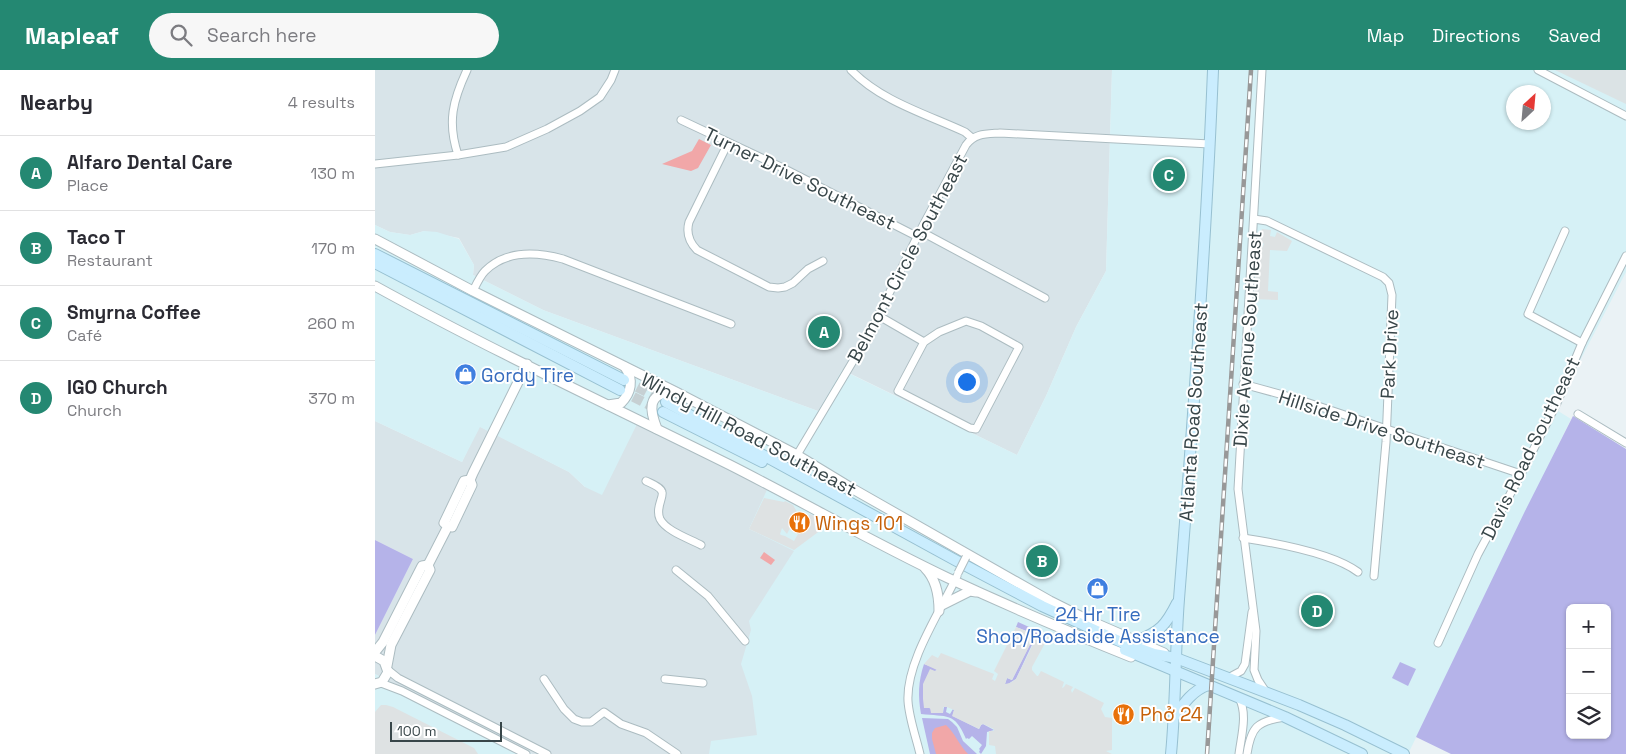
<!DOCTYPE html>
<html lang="en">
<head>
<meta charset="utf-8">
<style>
	:root { --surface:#fff; --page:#f7f7f7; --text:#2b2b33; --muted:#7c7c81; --line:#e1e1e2; --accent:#248872 }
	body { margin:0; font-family:"Space Grotesk",sans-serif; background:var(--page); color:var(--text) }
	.controls { position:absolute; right:15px; bottom:15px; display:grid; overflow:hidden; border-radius:8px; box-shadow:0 1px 4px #0004 }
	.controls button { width:45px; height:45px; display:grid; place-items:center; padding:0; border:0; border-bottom:1px solid var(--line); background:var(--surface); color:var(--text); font:25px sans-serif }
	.compass { position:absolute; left:1131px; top:15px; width:45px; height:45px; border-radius:50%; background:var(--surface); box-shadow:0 1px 4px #0004; rotate:26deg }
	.scale { position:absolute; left:15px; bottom:12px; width:112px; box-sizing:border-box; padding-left:5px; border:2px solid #384649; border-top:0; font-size:14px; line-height:18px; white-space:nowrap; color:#384649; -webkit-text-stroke:4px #fff; paint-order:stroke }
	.you { position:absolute; left:591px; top:311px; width:18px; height:18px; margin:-12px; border:4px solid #fff; border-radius:50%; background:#1a73e8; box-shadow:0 0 0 8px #1a73e833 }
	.badge { display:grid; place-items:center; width:32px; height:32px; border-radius:50%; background:var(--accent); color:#fff; font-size:16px; font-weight:700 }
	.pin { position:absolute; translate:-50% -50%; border:2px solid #fff; box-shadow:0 1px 5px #0006 }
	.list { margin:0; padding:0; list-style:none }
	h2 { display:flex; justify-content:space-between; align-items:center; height:65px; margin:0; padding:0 20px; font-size:21px }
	h2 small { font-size:16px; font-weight:400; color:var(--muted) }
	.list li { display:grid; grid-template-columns:32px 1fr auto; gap:15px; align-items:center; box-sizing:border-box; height:75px; padding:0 20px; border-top:1px solid var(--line) }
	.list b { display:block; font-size:19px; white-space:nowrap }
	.list p { margin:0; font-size:16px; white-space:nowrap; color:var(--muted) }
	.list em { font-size:16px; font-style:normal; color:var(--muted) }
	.icon { flex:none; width:28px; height:28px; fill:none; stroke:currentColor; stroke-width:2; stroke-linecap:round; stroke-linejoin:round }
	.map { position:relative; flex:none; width:1251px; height:684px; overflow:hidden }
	header { display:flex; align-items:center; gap:30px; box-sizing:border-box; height:70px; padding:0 25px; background:var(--accent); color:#fff }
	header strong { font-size:24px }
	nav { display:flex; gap:28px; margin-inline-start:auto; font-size:18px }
	.search { width:350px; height:45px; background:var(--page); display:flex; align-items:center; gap:12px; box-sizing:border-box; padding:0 18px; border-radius:28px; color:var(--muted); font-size:19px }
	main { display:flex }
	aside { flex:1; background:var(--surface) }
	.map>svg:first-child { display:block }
	.residential { fill:#d8e4e9 }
	.commercial { fill:#d6f1f6; fill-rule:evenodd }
	.industrial { fill:#dbe3e5 }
	.green { fill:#b5b3e9; fill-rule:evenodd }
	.parking { fill:#dee2e3 }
	.water { fill:#f1a7a8 }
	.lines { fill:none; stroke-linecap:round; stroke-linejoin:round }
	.secondary-tunnel { stroke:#c6d0d3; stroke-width:10; stroke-dasharray:10 5; stroke-linecap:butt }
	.minor-casing { stroke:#acbcc1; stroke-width:9 }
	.tertiary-casing { stroke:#acbcc1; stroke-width:11 }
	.secondary-casing { stroke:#97c0d1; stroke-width:12 }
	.minor { stroke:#fff; stroke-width:7 }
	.tertiary { stroke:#fff; stroke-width:9 }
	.secondary { stroke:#caedfe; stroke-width:10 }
	.rail-casing { stroke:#989898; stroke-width:4.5 }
	.rail { stroke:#fff; stroke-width:2.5; stroke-dasharray:8; stroke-linecap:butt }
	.minor-bridge-casing { stroke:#acbcc1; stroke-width:9; stroke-linecap:butt }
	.minor-bridge { stroke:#fff; stroke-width:7 }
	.labels { text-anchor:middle; stroke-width:4; stroke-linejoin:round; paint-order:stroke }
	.street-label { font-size:19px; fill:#384649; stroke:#fff }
	.shop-label { font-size:19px; fill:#366cbe; stroke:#fff; text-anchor:start }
	.food-label { font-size:19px; fill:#c56008; stroke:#fff; text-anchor:start }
</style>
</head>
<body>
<header>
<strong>Mapleaf</strong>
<div class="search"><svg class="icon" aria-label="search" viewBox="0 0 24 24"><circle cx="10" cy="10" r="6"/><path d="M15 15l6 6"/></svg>Search here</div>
<nav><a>Map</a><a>Directions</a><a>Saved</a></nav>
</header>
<main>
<aside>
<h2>Nearby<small>4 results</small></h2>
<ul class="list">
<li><span class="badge">A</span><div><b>Alfaro Dental Care</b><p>Place</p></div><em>130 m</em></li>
<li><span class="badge">B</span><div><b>Taco T</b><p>Restaurant</p></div><em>170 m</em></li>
<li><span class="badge">C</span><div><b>Smyrna Coffee</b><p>Café</p></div><em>260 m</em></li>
<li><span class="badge">D</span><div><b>IGO Church</b><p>Church</p></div><em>370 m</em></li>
</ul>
</aside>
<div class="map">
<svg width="1251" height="684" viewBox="0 0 1251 684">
	<rect width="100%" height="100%" fill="#eaf2f5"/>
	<!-- residential -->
	<g class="residential">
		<path d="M0,0H737L731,201L701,257L671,326L642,385L468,300L443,341L168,240L98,205L99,195L84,168L49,161L35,165L15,162L0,155Z"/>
		<path d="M266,346L397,411L374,459L419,480L545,684H157L0,604V565L38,489L0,470V351L87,392L104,356L194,402L210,417Z"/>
	</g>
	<!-- commercial -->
	<g class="commercial">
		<path d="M737,0H1251V202L1180,339L1196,349L1033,684H334L336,671L382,665L377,626L366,594L376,560L374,551L419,481L374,459L396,411L266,346L227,425L210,417L194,402L105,357L87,392L0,351V155L15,162L35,165L49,161L62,162L84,169L99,195L98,205L168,240L443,341L467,300L642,385L671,326L701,257L731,201ZM1138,22H1168V52H1138Z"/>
		<path d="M0,604L157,684H0Z"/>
	</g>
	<!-- industrial -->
	<path class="industrial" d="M1180,0H1251V34Z"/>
	<!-- green -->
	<g class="green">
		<path d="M1198,346L1251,379V684H1076L1041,667L1150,441ZM1195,538H1232V665H1195Z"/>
		<path d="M0,470L38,489L0,565Z"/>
		<path d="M643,552L663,561L662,564L641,609L633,614H630L632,608L637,610L658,568L653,565L654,562L641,557Z"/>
		<path d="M1025,592L1041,599L1033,616L1017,608Z"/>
		<path d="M549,594L560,598L562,600L560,601L554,638L568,643L569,637H572L571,642L575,644L578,639L579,640L578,646L604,659L606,655L608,654L619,660L612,662L611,676L606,684L604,682L605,680L604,679L607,675L597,666L594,669L592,668L591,669C580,642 572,647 546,644C543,626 543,612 549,594Z"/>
		<path d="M547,648L573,649L577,652L582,657L588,671L602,684H555Z"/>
	</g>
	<!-- parking -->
	<g class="parking">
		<path d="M887,159L896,160L895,166L900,167L902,162L917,171L912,181L895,180L893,221L903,222V230L879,229L882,177L887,178L889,174L885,171V164Z"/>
		<path d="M389,428L409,432L410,431L418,435L422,442L420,446L416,443L420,448L412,464L407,458L405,464L406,465L410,466L419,471L435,444L450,452L446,460L419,480L374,459Z"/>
		<path d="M641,557L654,562L653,566L658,569L637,610L632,608L630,614L635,613L641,609L662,566L663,561L674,566L657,597V600L662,606H663L666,601L689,612L687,618L689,617L691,614L698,617L696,620L697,623L700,618L729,633L726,639L730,647L737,648V680L731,681L737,684H621L620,676L614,675V661H619V659L608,654L606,655L604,659L577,646L579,640L572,637H568V643H556L555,638H549L548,629V614L555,599L560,601L562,600L549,594L557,585L563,588L566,583L619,604L617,609L620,611L623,604L619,601Z"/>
		<path d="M6,635H11L18,637L93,675L99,678L103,684H0V642Z"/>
	</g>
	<!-- water -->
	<g class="water">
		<path d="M324,69L336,75L323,98L316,101L287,94L317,81Z"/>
		<path d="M389,482L400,490L396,495L385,488Z"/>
		<path d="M571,655C580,663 584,675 593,684H561L557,669V663L560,658Z"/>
	</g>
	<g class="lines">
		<!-- secondary-tunnel -->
		<g class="secondary-tunnel">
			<path d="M249,310L291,332"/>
			<path d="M245,320L288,342"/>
		</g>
		<defs>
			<g id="minor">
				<path d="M476,0C506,31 551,44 590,62L597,68"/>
				<path d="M887,0L863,419L881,561L879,600L883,610L891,622"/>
				<path d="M1163,0L1251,46"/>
				<path d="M306,50L406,97L543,167"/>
				<path d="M353,73L314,152C311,163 314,172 322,180L394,217L403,218L410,217L418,213L433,199L448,191"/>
				<path d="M83,85C72,52 78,30 92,0"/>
				<path d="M0,94L83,85L131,77L172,59L205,41L225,27L236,10L240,0"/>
				<path d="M879,149L892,151L1008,207L1014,213L1017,225L1011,372L999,506"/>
				<path d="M545,161L670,228"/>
				<path d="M1190,161L1153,244L1207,273"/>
				<path d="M98,221C101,215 105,206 110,201C131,180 162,182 188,189L356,254"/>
				<path d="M504,246L549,272"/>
				<path d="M591,251L606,256L644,277L601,359L595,358L523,321L549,272L564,262Z"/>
				<path d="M868,314L919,328L1146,404"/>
				<path d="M1203,344L1251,373"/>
				<path d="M422,385L493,266L545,161L591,75C600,63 611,64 625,63L835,74"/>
				<path d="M271,411C275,413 286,417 287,422C289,427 280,438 285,449C291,461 315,469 326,475"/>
				<path d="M868,468C901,473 957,483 983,502"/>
				<path d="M301,500L333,526L370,571"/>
				<path d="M1063,573L1103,484L1146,404L1182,333L1207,273L1251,186"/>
				<path d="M13,600L23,608L172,684"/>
				<path d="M853,608L866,601L870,594L877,542"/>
				<path d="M169,609L189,639L199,649L207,652H216L229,642L246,654L271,663L302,684"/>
				<path d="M290,609L328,613"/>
				<path d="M6,613L27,621L151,684"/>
				<path d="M545,684C541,667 534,648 533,631C531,592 565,542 582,506"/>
				<path d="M864,684C866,667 873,644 864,628"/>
				<path d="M872,684C876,657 882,651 910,647"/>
			</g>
			<g id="tertiary">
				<path d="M0,169L98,221L301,322L422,385L478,419L675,531L713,550L789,583"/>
				<path d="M0,216C116,280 236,336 355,395C428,432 499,473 573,508C633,536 694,562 756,587"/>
				<path d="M233,335L246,333C256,323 259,310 250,297"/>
				<path d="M282,359C275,341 271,323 298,322"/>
				<path d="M73,456L69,453L89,411L95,410L98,403L152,294"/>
				<path d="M550,498C561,509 564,526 564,541"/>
				<path d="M567,535L595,521L601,522"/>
				<path d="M0,582L8,572L47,496L53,495"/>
				<path d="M0,586L9,591L13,602L7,612L0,614"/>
				<path d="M12,596L16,575L55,500L53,495L73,456L77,457L97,415L95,410"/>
			</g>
			<g id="secondary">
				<path d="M0,184L249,310"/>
				<path d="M0,193L245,320"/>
				<path d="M291,332L580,490L667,536L746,572L779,584L801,588L924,635L970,655L1029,684"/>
				<path d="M288,342L387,392"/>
				<path d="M761,571C785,562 791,555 802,533"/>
				<path d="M750,580L910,647L987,684"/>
				<path d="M800,646C809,633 817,621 833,615"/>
				<path d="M796,684C801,632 800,581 804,529C818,353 831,177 838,0"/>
			</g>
		</defs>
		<!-- minor casing -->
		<use href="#minor" class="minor-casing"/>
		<!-- tertiary casing -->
		<use href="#tertiary" class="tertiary-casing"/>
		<!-- secondary casing -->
		<use href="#secondary" class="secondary-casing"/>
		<!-- minor -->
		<use href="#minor" class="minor"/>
		<!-- tertiary -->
		<use href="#tertiary" class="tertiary"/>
		<!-- secondary -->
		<use href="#secondary" class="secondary"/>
		<defs>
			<path id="rail" d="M832,684L876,0"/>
		</defs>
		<!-- rail casing -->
		<use href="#rail" class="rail-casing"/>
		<!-- rail -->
		<use href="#rail" class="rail"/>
		<defs>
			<path id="minor-bridge" d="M583,503L591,487"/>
		</defs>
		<!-- minor-bridge casing -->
		<use href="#minor-bridge" class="minor-bridge-casing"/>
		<!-- minor-bridge -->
		<use href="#minor-bridge" class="minor-bridge"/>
	</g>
	<!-- icons -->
	<defs>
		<symbol id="shop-disc" viewBox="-11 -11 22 22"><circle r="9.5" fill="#3f7fe0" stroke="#fff"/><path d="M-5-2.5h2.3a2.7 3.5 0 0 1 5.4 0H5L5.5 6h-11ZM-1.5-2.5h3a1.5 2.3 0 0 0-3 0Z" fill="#fff"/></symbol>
		<symbol id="restaurant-disc" viewBox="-11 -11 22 22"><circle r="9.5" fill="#e8710a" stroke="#fff"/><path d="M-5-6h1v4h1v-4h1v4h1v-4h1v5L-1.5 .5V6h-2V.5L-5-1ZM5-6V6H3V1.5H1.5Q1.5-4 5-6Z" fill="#fff"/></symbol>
	</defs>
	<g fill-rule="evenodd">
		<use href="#shop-disc" x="78" y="292" width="25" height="25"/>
		<use href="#restaurant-disc" x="412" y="440" width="25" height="25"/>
		<use href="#shop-disc" x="710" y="506" width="25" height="25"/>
		<use href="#restaurant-disc" x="736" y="632" width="25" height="25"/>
	</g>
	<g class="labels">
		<!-- street labels -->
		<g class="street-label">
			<text transform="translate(425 108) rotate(26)" y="7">Turner Drive Southeast</text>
			<text transform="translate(532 188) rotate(-62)" y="7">Belmont Circle Southeast</text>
			<text transform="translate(872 269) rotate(-86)" y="7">Dixie Avenue Southeast</text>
			<text transform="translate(1014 284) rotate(-87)" y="7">Park Drive</text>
			<text transform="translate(818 342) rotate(-86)" y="7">Atlanta Road Southeast</text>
			<text transform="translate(1007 359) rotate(18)" y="7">Hillside Drive Southeast</text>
			<text transform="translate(374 364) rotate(28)" y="7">Windy Hill Road Southeast</text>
			<text transform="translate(1155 378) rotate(-64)" y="7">Davis Road Southeast</text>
		</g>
		<!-- shop labels -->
		<g class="shop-label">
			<text x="106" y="312">Gordy Tire</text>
			<text x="723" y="551" text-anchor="middle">24 Hr Tire<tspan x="723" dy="22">Shop/Roadside Assistance</tspan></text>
		</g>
		<!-- food labels -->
		<g class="food-label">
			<text x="440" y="460">Wings 101</text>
			<text x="765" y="651">Phở 24</text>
		</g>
	</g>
</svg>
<div class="controls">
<button>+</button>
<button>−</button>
<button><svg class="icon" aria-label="layers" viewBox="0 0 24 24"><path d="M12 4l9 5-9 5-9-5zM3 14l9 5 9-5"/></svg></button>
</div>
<svg class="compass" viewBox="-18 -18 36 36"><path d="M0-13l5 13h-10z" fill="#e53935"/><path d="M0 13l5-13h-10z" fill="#7c7c81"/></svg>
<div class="scale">100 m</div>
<div class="you"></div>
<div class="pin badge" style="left:449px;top:262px">A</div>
<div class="pin badge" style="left:667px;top:491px">B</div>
<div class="pin badge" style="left:794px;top:105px">C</div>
<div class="pin badge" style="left:942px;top:541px">D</div>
</div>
</main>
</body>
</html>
